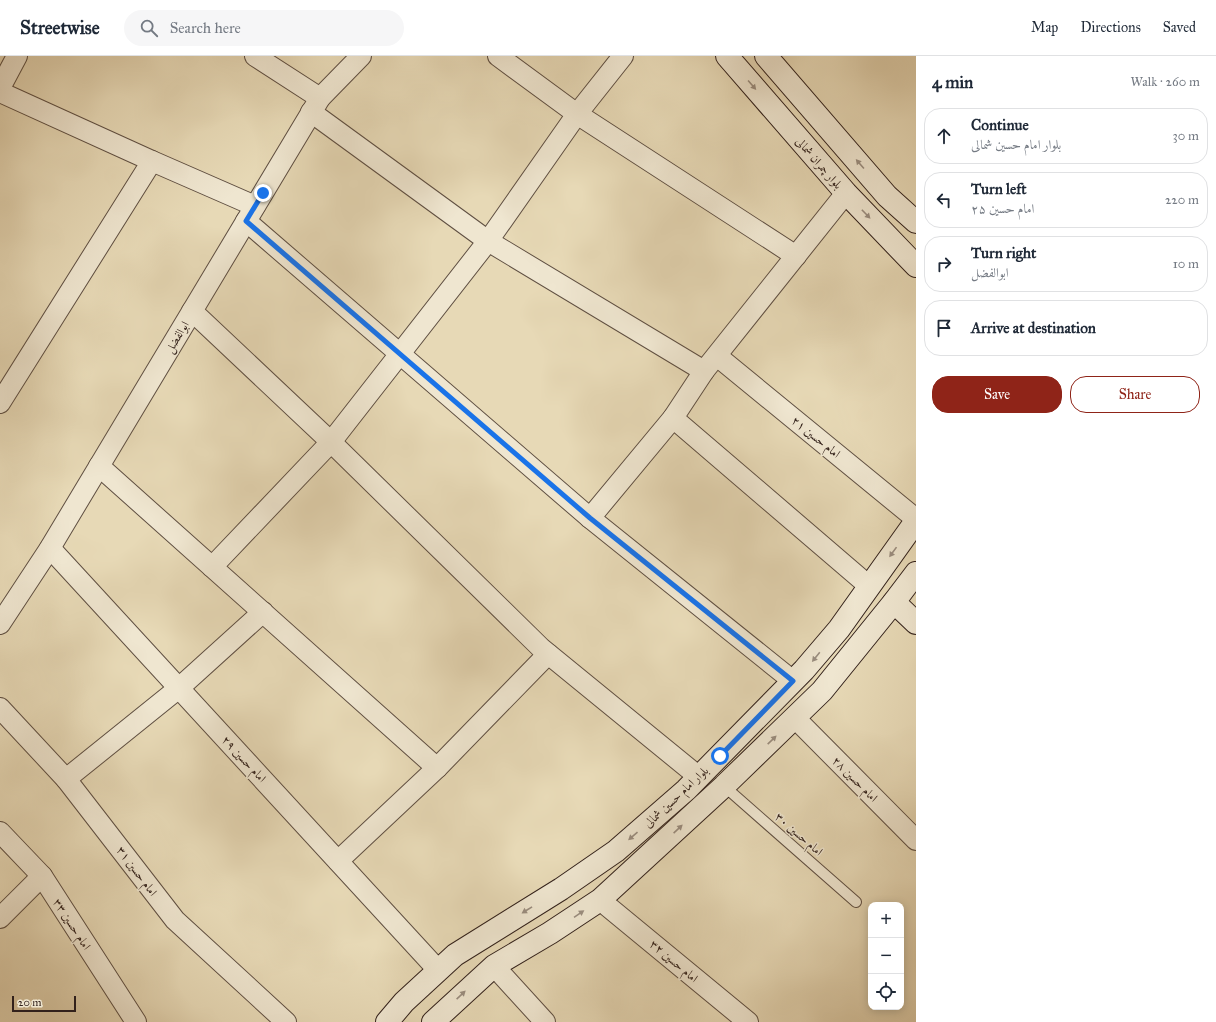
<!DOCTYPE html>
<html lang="en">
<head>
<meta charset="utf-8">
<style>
	:root { --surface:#fff; --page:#f6f6f7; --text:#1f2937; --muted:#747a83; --line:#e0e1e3; --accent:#8f2418 }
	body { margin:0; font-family:"IM FELL Great Primer",Amiri,serif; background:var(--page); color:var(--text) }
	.controls { position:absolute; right:12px; bottom:12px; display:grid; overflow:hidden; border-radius:8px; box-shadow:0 2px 10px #0003 }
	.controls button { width:36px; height:36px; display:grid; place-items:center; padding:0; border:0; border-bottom:1px solid var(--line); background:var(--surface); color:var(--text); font:20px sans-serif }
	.scale { position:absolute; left:12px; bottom:10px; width:64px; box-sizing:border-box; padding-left:4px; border:2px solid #32211b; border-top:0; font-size:11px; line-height:14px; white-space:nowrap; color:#32211b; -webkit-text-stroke:3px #efe6d0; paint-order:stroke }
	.stop { position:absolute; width:12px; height:12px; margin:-9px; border:3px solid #1a73e8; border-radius:50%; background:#fff }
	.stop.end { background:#1a73e8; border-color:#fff; box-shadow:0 1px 4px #0008 }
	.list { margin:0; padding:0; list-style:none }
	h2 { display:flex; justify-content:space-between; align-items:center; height:52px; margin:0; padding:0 16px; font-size:17px }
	h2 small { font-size:13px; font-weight:400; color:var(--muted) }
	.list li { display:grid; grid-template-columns:26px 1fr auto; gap:12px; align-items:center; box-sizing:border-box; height:56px; margin:0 8px 8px; padding:0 8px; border:1px solid var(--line); border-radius:16px }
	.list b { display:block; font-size:15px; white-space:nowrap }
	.list p { margin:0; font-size:13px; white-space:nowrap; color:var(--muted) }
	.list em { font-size:13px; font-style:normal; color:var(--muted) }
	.actions { display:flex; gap:8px; padding:12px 16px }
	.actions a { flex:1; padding:9px 0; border:1px solid var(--accent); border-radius:16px; text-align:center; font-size:14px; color:var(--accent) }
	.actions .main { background:var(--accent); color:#fff }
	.icon { flex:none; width:22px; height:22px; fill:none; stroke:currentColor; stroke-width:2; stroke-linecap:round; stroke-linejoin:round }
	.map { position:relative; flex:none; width:916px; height:966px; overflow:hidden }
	header { display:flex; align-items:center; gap:24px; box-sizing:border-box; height:56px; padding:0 20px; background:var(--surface); border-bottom:1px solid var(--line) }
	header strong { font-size:19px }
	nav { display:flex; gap:22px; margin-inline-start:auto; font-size:14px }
	.search { width:280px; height:36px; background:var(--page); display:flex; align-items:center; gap:10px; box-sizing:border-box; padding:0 14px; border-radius:22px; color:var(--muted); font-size:15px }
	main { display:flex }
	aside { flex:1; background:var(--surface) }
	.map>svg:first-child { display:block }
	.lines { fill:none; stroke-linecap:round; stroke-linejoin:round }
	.lane-casing { stroke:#5f4f42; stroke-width:12 }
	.street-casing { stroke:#5f4f42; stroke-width:22 }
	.secondary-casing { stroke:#32211b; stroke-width:24 }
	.lane { stroke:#efe6d0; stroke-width:10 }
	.street { stroke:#efe6d0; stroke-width:20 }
	.secondary { stroke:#efe6d0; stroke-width:22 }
	.oneway { fill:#9a8d7f }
	.route { stroke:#1a73e8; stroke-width:5 }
	.labels { text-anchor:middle; stroke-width:3; stroke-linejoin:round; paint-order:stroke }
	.street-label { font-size:12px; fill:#32211b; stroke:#efe6d0 }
</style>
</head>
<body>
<header>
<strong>Streetwise</strong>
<div class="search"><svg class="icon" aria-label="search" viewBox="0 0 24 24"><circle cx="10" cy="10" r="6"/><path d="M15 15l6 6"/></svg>Search here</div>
<nav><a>Map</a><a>Directions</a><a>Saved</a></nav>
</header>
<main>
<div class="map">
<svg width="916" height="966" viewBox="0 0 916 966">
	<rect width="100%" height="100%" fill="#e7d9b6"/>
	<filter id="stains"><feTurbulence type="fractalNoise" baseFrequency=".005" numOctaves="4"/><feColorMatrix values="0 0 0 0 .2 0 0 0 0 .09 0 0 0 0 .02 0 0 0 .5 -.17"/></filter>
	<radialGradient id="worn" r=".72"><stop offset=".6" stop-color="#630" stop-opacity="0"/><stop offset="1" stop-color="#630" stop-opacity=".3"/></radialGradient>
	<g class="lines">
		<defs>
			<path id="lane" d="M724,730L856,846"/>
			<g id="street">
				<path d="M255,0L320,42"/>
				<path d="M498,0L577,58L796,200"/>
				<path d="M0,32L17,0"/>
				<path d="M0,36L152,105L0,347"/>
				<path d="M311,56L488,185L704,315"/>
				<path d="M152,105L255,150"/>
				<path d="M846,137L704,315L673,362L869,530"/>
				<path d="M246,165L590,462L793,625"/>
				<path d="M192,255L331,386L541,592L699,721"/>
				<path d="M717,300L916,463"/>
				<path d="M99,410L437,712"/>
				<path d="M590,462L673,362"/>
				<path d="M50,492L438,914"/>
				<path d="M212,511L331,386L488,185L577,58L623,0"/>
				<path d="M0,568L50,492L320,42L361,0"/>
				<path d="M0,652L66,723L175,864L286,966"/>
				<path d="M795,662L916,784"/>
				<path d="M66,723L179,632L263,556"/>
				<path d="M0,776L42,820L136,966"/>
				<path d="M338,805L437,712L548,598"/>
				<path d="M600,844L748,966"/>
				<path d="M0,862L42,820"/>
				<path d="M494,910L545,966"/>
			</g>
			<g id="secondary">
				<path d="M727,0L846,137L916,210"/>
				<path d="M766,0L887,140L916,166"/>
				<path d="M894,546L916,567"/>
				<path d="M387,966L404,946L455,899L561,833L616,795L686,734L804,614L839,573L916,465"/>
				<path d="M433,966L494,910L550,877L600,844L724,730L822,635L894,546L916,517"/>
			</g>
		</defs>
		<!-- lane casing -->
		<use href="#lane" class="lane-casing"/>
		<!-- street casing -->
		<use href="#street" class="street-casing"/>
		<!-- secondary casing -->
		<use href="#secondary" class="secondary-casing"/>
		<!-- lane -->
		<use href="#lane" class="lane"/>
		<!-- street -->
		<use href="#street" class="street"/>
		<!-- secondary -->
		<use href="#secondary" class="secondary"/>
	</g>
	<!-- one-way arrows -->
	<defs><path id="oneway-solid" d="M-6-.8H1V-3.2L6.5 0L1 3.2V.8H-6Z"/></defs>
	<g class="oneway">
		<use href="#oneway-solid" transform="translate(752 29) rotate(49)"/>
		<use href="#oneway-solid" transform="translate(860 108) rotate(-131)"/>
		<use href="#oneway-solid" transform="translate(866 158) rotate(46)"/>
		<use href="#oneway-solid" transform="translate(893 496) rotate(126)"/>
		<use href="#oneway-solid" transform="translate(816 601) rotate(129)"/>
		<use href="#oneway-solid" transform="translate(772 684) rotate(-44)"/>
		<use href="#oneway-solid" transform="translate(678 773) rotate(-43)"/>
		<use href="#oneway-solid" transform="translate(633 780) rotate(139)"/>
		<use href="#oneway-solid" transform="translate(527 854) rotate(148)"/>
		<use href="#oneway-solid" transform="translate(579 858) rotate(-34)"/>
		<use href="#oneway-solid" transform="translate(461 939) rotate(-43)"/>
	</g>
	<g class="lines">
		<!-- route -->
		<path class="route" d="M263,137L246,165L590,462L793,625L720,700"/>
	</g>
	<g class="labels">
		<!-- street labels -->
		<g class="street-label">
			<text transform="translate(819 107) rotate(49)" y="4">بلوار چمران شمالی</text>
			<text transform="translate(177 281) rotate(-59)" y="4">ابوالفضل</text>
			<text transform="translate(816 381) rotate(39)" y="4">امام حسین ۲۱</text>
			<text transform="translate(244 703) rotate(47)" y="4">امام حسین ۲۹</text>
			<text transform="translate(855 723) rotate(45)" y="4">امام حسین ۲۸</text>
			<text transform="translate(676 741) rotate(-43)" y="4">بلوار امام حسین شمالی</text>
			<text transform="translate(799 778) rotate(41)" y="4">امام حسین ۳۰</text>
			<text transform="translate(137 815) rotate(53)" y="4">امام حسین ۳۱</text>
			<text transform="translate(72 868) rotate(57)" y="4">امام حسین ۳۳</text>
			<text transform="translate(674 905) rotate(40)" y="4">امام حسین ۳۲</text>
		</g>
	</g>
	<rect width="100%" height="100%" filter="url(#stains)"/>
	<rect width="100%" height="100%" fill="url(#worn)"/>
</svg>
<div class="controls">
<button>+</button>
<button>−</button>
<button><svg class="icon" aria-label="locate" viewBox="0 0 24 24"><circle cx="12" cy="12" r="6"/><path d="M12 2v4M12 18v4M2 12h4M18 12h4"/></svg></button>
</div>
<div class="scale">20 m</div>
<div class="stop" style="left:720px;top:700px"></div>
<div class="stop end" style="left:263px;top:137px"></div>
</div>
<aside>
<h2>4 min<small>Walk · 260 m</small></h2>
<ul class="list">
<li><svg class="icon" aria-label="ahead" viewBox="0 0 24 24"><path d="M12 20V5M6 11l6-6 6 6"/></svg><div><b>Continue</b><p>بلوار امام حسین شمالی</p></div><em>30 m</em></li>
<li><svg class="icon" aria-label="left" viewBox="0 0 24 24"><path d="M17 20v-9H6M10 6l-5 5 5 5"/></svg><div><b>Turn left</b><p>امام حسین ۲۵</p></div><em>220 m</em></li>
<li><svg class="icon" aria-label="right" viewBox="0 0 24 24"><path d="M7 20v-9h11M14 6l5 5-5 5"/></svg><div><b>Turn right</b><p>ابوالفضل</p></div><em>10 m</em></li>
<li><svg class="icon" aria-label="arrive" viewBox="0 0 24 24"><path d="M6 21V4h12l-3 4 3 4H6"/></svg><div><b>Arrive at destination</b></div></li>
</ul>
<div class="actions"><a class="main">Save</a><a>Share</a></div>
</aside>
</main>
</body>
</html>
